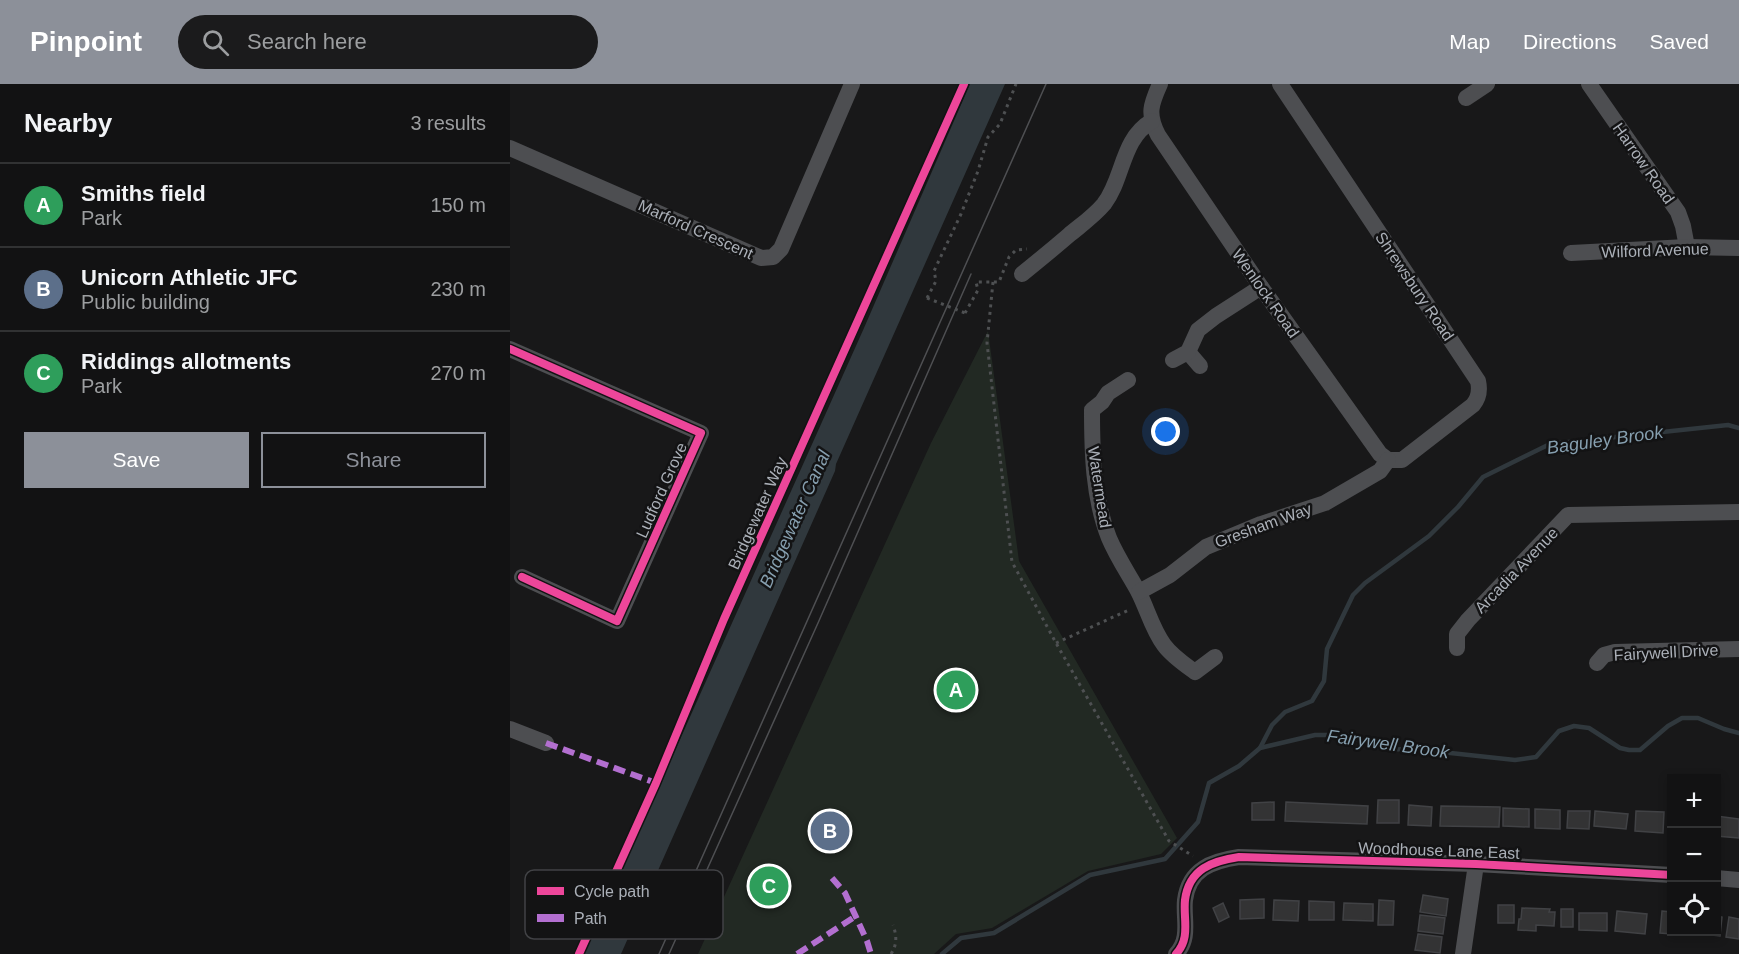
<!DOCTYPE html>
<html lang="en">
<head>
<meta charset="utf-8">
<style>
	:root { --surface:#121213; --page:#1b1b1c; --text:#f1f3f6; --muted:#9c9ea0; --line:#313233; --accent:#8c9099 }
	body { margin:0; font-family:Arial,sans-serif; background:var(--page); color:var(--text) }
	.controls { position:absolute; right:18px; bottom:18px; display:grid; overflow:hidden; border-radius:0px; box-shadow:0 3px 9px #0003 }
	.controls button { width:54px; height:54px; display:grid; place-items:center; padding:0; border:0; border-bottom:2px solid var(--line); background:var(--surface); color:var(--text); font:30px sans-serif }
	.you { position:absolute; left:656px; top:348px; width:21px; height:21px; margin:-15px; border:4px solid #fff; border-radius:50%; background:#1a73e8; box-shadow:0 0 0 9px #1a73e833 }
	.badge { display:grid; place-items:center; width:39px; height:39px; border-radius:50%; background:var(--accent); color:#fff; font-size:20px; font-weight:700 }
	.pin { position:absolute; translate:-50% -50%; border:3px solid #fff; box-shadow:0 2px 6px #0006 }
	.list { margin:0; padding:0; list-style:none }
	h2 { display:flex; justify-content:space-between; align-items:center; height:78px; margin:0; padding:0 24px; font-size:26px }
	h2 small { font-size:20px; font-weight:400; color:var(--muted) }
	.list li { display:grid; grid-template-columns:39px 1fr auto; gap:18px; align-items:center; box-sizing:border-box; height:84px; padding:0 24px; border-top:2px solid var(--line) }
	.list b { display:block; font-size:22px; white-space:nowrap }
	.list p { margin:0; font-size:20px; white-space:nowrap; color:var(--muted) }
	.list em { font-size:20px; font-style:normal; color:var(--muted) }
	.actions { display:flex; gap:12px; padding:18px 24px }
	.actions a { flex:1; padding:14px 0; border:2px solid var(--accent); border-radius:0px; text-align:center; font-size:21px; color:var(--accent) }
	.actions .main { background:var(--accent); color:#fff }
	.icon { flex:none; width:33px; height:33px; fill:none; stroke:currentColor; stroke-width:2; stroke-linecap:round; stroke-linejoin:round }
	.map { position:relative; flex:none; width:1229px; height:870px; overflow:hidden }
	header { display:flex; align-items:center; gap:36px; box-sizing:border-box; height:84px; padding:0 30px; background:var(--accent); color:#fff }
	header strong { font-size:28px }
	nav { display:flex; gap:33px; margin-inline-start:auto; font-size:21px }
	.search { width:420px; height:54px; background:var(--page); display:flex; align-items:center; gap:15px; box-sizing:border-box; padding:0 21px; border-radius:33px; color:var(--muted); font-size:22px }
	main { display:flex }
	aside { flex:1; background:var(--surface) }
	.map>svg:first-child { display:block }
	.green { fill:#222923 }
	.water { fill:#30383d }
	.lines { fill:none; stroke-linecap:round; stroke-linejoin:round }
	.stream { stroke:#30383d; stroke-width:4.5 }
	.building { fill:#333334; stroke:#414245; stroke-width:1.5 }
	.path { stroke:#4e5052; stroke-width:3; stroke-dasharray:3 4.5; stroke-linecap:butt }
	.minor { stroke:#4d4e51; stroke-width:16 }
	.tram { stroke:#4e4f52; stroke-width:1.5 }
	.path-bridge { stroke:#4e5052; stroke-width:3; stroke-dasharray:3 4.5; stroke-linecap:butt }
	.quiet { stroke:#b36fd0; stroke-width:6; stroke-dasharray:12 6; stroke-linecap:butt }
	.cycleway-casing { stroke:#131314; stroke-width:11 }
	.cycleway { stroke:#ed469a; stroke-width:8 }
	.labels { text-anchor:middle; stroke-width:5; stroke-linejoin:round; paint-order:stroke }
	.street-label { font-size:16px; fill:#abb0b8; stroke:#131314 }
	.water-label { font-size:18px; font-style:italic; fill:#869faf; stroke:#131314 }
	.key { fill:#131314; stroke:#414245; stroke-width:1.5 }
	.key-label { font-size:16px; fill:#abb0b8 }
</style>
</head>
<body>
<header>
<strong>Pinpoint</strong>
<div class="search"><svg class="icon" aria-label="search" viewBox="0 0 24 24"><circle cx="10" cy="10" r="6"/><path d="M15 15l6 6"/></svg>Search here</div>
<nav><a>Map</a><a>Directions</a><a>Saved</a></nav>
</header>
<main>
<aside>
<h2>Nearby<small>3 results</small></h2>
<ul class="list">
<li><span class="badge" style="background:#2e9e5b">A</span><div><b>Smiths field</b><p>Park</p></div><em>150 m</em></li>
<li><span class="badge" style="background:#5c6f8a">B</span><div><b>Unicorn Athletic JFC</b><p>Public building</p></div><em>230 m</em></li>
<li><span class="badge" style="background:#2e9e5b">C</span><div><b>Riddings allotments</b><p>Park</p></div><em>270 m</em></li>
</ul>
<div class="actions"><a class="main">Save</a><a>Share</a></div>
</aside>
<div class="map">
<svg width="1229" height="870" viewBox="0 0 1229 870">
	<rect width="100%" height="100%" fill="#181819"/>
	<!-- green -->
	<path class="green" d="M478,247L509,477L667,754L651,770L578,787L482,844L446,850L424,870H188L421,359Z"/>
	<!-- water -->
	<path class="water" d="M460,0H495L326,380L325,387L111,870H74L354,244Z"/>
	<g class="lines">
		<!-- stream -->
		<g class="stream">
			<path d="M750,664L762,641L775,628L802,617L814,597L817,565L843,511L855,499L919,452L948,423L973,393L1040,360L1218,341L1229,344"/>
			<path d="M432,870L451,854L484,849L580,791L655,775L688,738L699,699L729,682L750,664L805,651H837L861,662L883,665L922,667L1005,676L1026,673L1049,647L1064,642L1079,644L1110,664L1119,666H1130L1158,642L1172,634H1188L1214,645L1229,649"/>
		</g>
	</g>
	<!-- building -->
	<g class="building">
		<path d="M868,716H889V739H867Z"/>
		<path d="M764,718V736H742V719Z"/>
		<path d="M776,718L858,722L857,740L775,737Z"/>
		<path d="M899,721L922,723L921,742L898,741Z"/>
		<path d="M931,722L990,723L989,743L930,742Z"/>
		<path d="M993,724L1019,725V743L993,742Z"/>
		<path d="M1025,725L1050,726V745L1025,744Z"/>
		<path d="M1058,727H1080L1079,745L1057,744Z"/>
		<path d="M1085,727L1118,730L1116,745L1084,742Z"/>
		<path d="M1126,727L1154,728L1153,749L1125,747Z"/>
		<path d="M313,728L339,755L326,767L300,740Z"/>
		<path d="M1206,732L1229,735V754L1206,752Z"/>
		<path d="M913,811L938,815L936,832L910,828Z"/>
		<path d="M754,815V834L730,835V816Z"/>
		<path d="M764,816L789,817L788,837L763,836Z"/>
		<path d="M869,816L884,817L883,841H868Z"/>
		<path d="M799,817L824,818V836H799Z"/>
		<path d="M713,819L719,833L709,838L703,824Z"/>
		<path d="M834,819L863,820V837L833,836Z"/>
		<rect x="988" y="821" width="16" height="18"/>
		<path d="M1012,824L1040,825L1039,828H1045L1044,842L1026,841V847L1008,846L1009,835H1011Z"/>
		<rect x="1051" y="825" width="12" height="18"/>
		<path d="M1107,827L1137,830L1135,850L1105,847Z"/>
		<path d="M1152,827L1162,828V848H1173V851L1150,849Z"/>
		<path d="M1069,829H1097V847L1069,846Z"/>
		<path d="M910,831L935,834L933,850L908,847Z"/>
		<path d="M1206,832L1212,833L1210,852L1183,849L1184,848H1206Z"/>
		<path d="M1219,833L1229,835V855L1216,853Z"/>
		<path d="M908,850L932,853L930,869L905,866Z"/>
	</g>
	<g class="lines">
		<!-- path -->
		<g class="path">
			<path d="M483,198L477,259L502,478L546,559L659,757L683,772"/>
			<path d="M417,214L426,197L424,187L451,130L468,87L478,53L490,40L506,0"/>
			<path d="M455,229L468,206L466,198H489L499,173L506,166L517,165"/>
			<path d="M546,559L621,525"/>
			<path d="M381,870C387,861 387,852 383,841"/>
		</g>
		<!-- minor -->
		<g class="minor">
			<path d="M650,0C641,20 637,30 648,51L751,203L870,370L878,376"/>
			<path d="M770,0L968,297C970,306 969,314 963,321L892,376H878"/>
			<path d="M1079,0L1168,128L1173,142L1177,163"/>
			<path d="M956,14L977,0"/>
			<path d="M0,64L251,174L263,173L271,165L342,0"/>
			<path d="M1061,169L1177,163L1229,164"/>
			<path d="M512,190C528,177 544,164 559,151C571,141 584,132 594,120C614,94 611,55 642,37"/>
			<path d="M0,265L191,349L107,537L12,493"/>
			<path d="M678,268L690,282"/>
			<path d="M663,276L678,268L688,246L706,232L751,203"/>
			<path d="M618,296L598,309L592,318L582,326C582,368 583,414 599,454C607,473 618,489 628,507C637,524 642,545 654,561C662,572 674,580 685,588L705,573"/>
			<path d="M629,508L660,491L696,463L751,440L815,419L870,387L878,376"/>
			<path d="M947,564V550L958,536L1058,431L1229,428"/>
			<path d="M1087,579L1094,571L1105,568L1229,565"/>
			<path d="M0,645L36,659"/>
			<path d="M1206,794L1229,796"/>
			<path d="M666,870C681,854 673,835 675,816C679,785 702,777 729,773L966,780L1162,791"/>
			<path d="M953,870L966,780"/>
		</g>
		<!-- tram -->
		<g class="tram">
			<path d="M149,870L536,0"/>
			<path d="M159,870L308,539L461,190"/>
		</g>
		<!-- path-bridge -->
		<path class="path-bridge" d="M417,214L455,229"/>
		<!-- quiet -->
		<g class="quiet">
			<path d="M36,659L146,699"/>
			<path d="M322,794L335,809L357,857L361,870"/>
			<path d="M287,870L346,832"/>
		</g>
		<defs>
			<g id="cycleway">
				<path d="M0,265L191,349L107,537L12,493"/>
				<path d="M69,870L146,699L214,535L454,0"/>
				<path d="M666,870C681,854 673,835 675,816C679,785 702,777 729,773L966,780L1162,791"/>
			</g>
		</defs>
		<!-- cycleway casing -->
		<use href="#cycleway" class="cycleway-casing"/>
		<!-- cycleway -->
		<use href="#cycleway" class="cycleway"/>
	</g>
	<g class="labels">
		<!-- street labels -->
		<g class="street-label">
			<text transform="translate(1134 79) rotate(55)" y="6">Harrow Road</text>
			<text transform="translate(186 145) rotate(24)" y="6">Marford Crescent</text>
			<text transform="translate(1145 166) rotate(-2)" y="6">Wilford Avenue</text>
			<text transform="translate(905 202) rotate(56)" y="6">Shrewsbury Road</text>
			<text transform="translate(756 209) rotate(55)" y="6">Wenlock Road</text>
			<text transform="translate(590 403) rotate(81)" y="6">Watermead</text>
			<text transform="translate(151 406) rotate(-66)" y="6">Ludford Grove</text>
			<text transform="translate(247 429) rotate(-66)" y="6">Bridgewater Way</text>
			<text transform="translate(753 441) rotate(-20)" y="6">Gresham Way</text>
			<text transform="translate(1006 486) rotate(-46)" y="6">Arcadia Avenue</text>
			<text transform="translate(1156 568) rotate(-3)" y="6">Fairywell Drive</text>
			<text transform="translate(929 766) rotate(2)" y="6">Woodhouse Lane East</text>
		</g>
		<!-- water labels -->
		<g class="water-label">
			<text transform="translate(1095 356) rotate(-8)" y="6">Baguley Brook</text>
			<text transform="translate(285 435) rotate(-66)" y="6">Bridgewater Canal</text>
			<text transform="translate(878 660) rotate(8)" y="6">Fairywell Brook</text>
		</g>
	</g>
	<!-- legend -->
	<rect x="15" y="786" width="198" height="69" rx="9" class="key"/>
	<rect x="27" y="803" width="27" height="8" fill="#ed469a"/>
	<rect x="27" y="830" width="27" height="8" fill="#b36fd0"/>
	<g class="key-label">
		<text x="64" y="813">Cycle path</text>
		<text x="64" y="840">Path</text>
	</g>
</svg>
<div class="controls">
<button>+</button>
<button>−</button>
<button><svg class="icon" aria-label="locate" viewBox="0 0 24 24"><circle cx="12" cy="12" r="6"/><path d="M12 2v4M12 18v4M2 12h4M18 12h4"/></svg></button>
</div>
<div class="you"></div>
<div class="pin badge" style="left:446px;top:606px;background:#2e9e5b">A</div>
<div class="pin badge" style="left:320px;top:747px;background:#5c6f8a">B</div>
<div class="pin badge" style="left:259px;top:802px;background:#2e9e5b">C</div>
</div>
</main>
</body>
</html>
